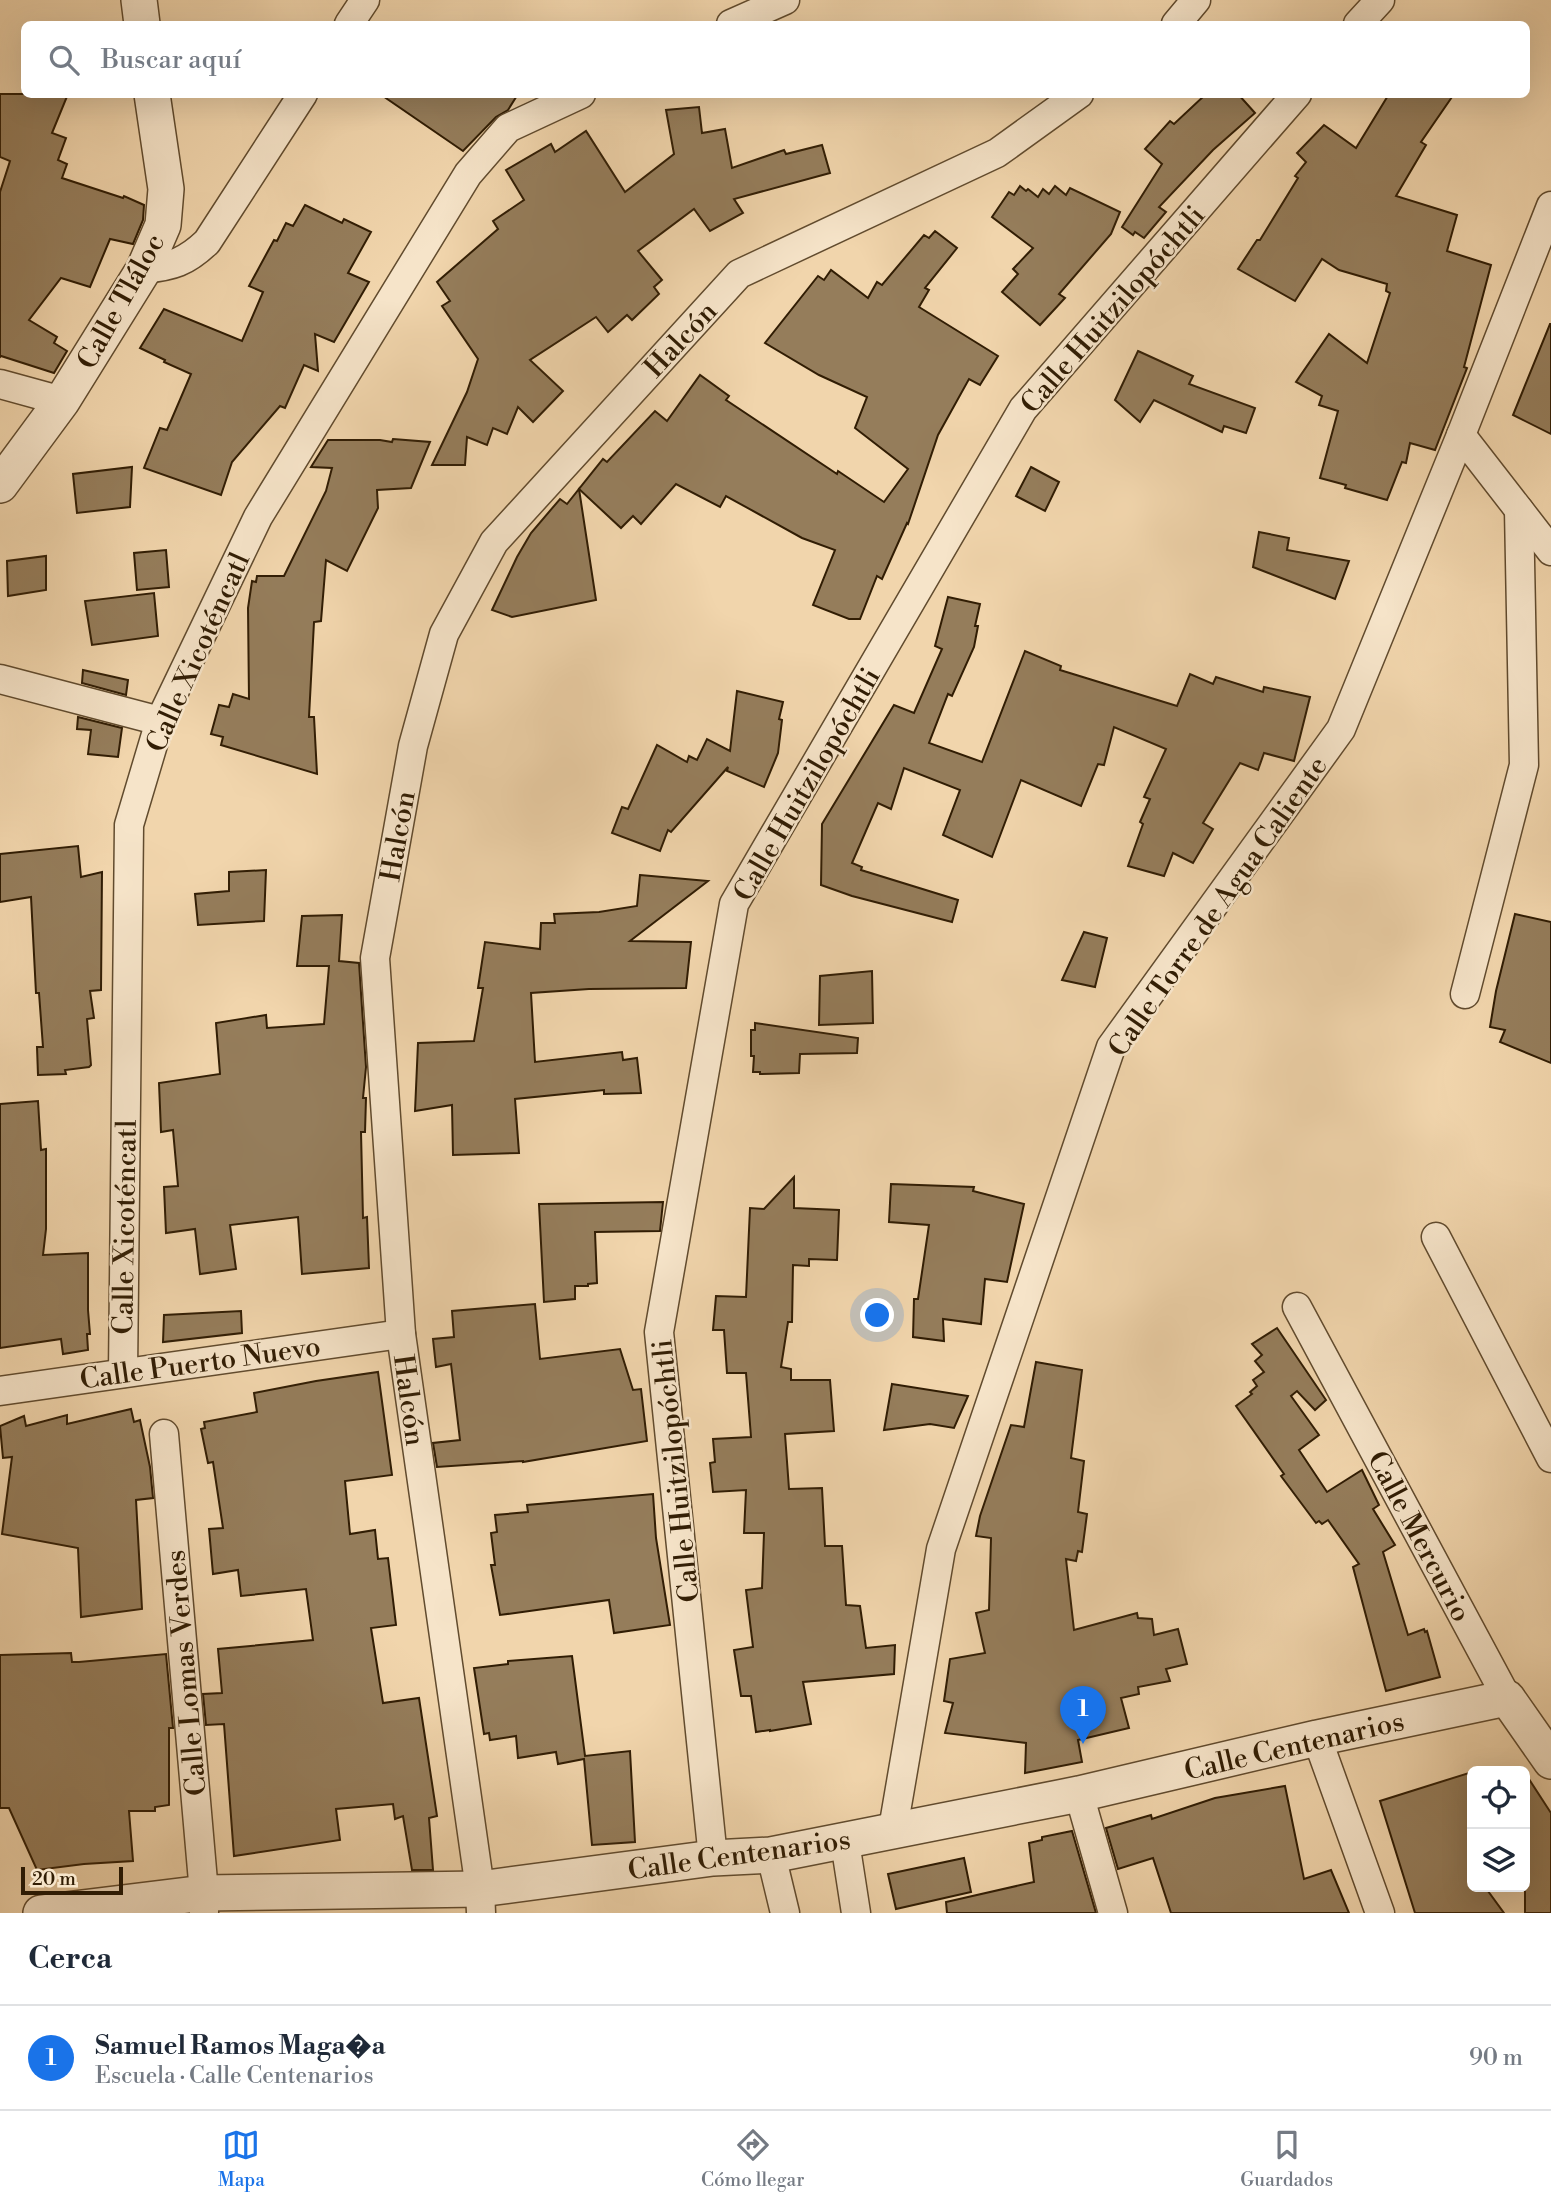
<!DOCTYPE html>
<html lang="es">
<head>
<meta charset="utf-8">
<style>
	:root { --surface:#fff; --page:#f6f6f7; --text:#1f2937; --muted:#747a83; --line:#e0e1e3; --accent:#1a73e8 }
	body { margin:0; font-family:"Libre Bodoni",serif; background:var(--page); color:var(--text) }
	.controls { position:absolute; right:21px; bottom:21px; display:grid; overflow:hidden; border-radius:10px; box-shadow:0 7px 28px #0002 }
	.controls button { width:63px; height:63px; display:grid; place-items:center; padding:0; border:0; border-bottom:2px solid var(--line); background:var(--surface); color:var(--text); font:35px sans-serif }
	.scale { position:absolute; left:21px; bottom:18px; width:102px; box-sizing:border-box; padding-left:7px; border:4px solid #311d04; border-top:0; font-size:19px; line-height:24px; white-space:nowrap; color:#311d04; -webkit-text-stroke:5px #f6e4c9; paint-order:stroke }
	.you { position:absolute; left:878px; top:1316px; width:24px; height:24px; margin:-18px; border:5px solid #fff; border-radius:50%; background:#1a73e8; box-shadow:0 0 0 10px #1a73e833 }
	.badge { display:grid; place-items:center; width:46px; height:46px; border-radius:50%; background:var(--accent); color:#fff; font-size:23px; font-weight:700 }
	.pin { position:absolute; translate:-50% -58px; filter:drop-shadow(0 2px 4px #0008) }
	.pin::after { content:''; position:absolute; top:37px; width:24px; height:21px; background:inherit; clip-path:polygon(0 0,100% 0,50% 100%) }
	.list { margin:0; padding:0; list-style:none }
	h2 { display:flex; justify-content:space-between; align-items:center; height:91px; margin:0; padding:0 28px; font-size:30px }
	h2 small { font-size:23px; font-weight:400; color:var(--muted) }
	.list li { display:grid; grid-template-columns:46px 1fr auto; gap:21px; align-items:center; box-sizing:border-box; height:105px; padding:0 28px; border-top:2px solid var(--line) }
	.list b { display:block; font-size:26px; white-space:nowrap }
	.list p { margin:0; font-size:23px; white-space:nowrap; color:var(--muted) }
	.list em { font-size:23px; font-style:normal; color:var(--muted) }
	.icon { flex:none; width:38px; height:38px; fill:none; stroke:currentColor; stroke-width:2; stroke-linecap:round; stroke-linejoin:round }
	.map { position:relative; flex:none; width:1551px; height:1913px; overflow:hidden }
	.search { position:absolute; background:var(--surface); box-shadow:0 7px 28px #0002; left:21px; right:21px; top:21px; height:77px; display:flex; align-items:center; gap:18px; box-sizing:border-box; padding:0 24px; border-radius:10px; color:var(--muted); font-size:26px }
	.sheet { height:196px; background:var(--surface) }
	nav { display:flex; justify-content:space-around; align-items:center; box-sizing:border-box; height:98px; border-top:2px solid var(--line); background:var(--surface); font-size:19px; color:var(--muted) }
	nav a { display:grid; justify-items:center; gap:4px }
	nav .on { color:var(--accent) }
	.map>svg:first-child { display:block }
	.building { fill:#957d5b; stroke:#311d04; stroke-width:2 }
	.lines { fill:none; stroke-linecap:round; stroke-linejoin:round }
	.minor-casing { stroke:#614b2e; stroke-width:31 }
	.tertiary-casing { stroke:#614b2e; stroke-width:38 }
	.minor { stroke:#f6e4c9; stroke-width:28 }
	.tertiary { stroke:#f6e4c9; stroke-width:35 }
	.labels { text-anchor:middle; stroke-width:5; stroke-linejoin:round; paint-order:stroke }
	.street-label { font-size:28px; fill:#311d04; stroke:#f6e4c9 }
</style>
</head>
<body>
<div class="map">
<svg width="1551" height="1913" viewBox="0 0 1551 1913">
	<rect width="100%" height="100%" fill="#f1d5ac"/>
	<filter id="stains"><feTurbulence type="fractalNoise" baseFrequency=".00286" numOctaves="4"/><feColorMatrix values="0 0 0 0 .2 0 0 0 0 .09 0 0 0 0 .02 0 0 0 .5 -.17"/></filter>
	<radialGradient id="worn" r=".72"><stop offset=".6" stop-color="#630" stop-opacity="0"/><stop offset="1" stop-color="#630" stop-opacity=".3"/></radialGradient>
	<!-- building -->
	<g class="building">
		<path d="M0,94H68L52,133L66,138L58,160L67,164L62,178L123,198L124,196L144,205L143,220L133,244L110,239L90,287L61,278L29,320L57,337L54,343L67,351L54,373L1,356L0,357V192L10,161L0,157Z"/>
		<path d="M380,94H518L508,110L496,117L463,151Z"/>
		<path d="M1206,94H1238L1255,113L1213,150L1159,207L1166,212L1144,238L1135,232L1133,235L1122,227L1162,164L1145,149L1170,121L1174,124Z"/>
		<path d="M1389,94H1454L1421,142L1426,145L1396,196L1457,215L1447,251L1491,265L1464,367L1467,368L1435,450L1410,443L1406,463L1402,462L1387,500L1345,488L1346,485L1320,478L1338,411L1319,405L1322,396L1296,382L1329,334L1367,363L1390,293L1386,291L1387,284L1339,270L1322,259L1295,301L1238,269L1257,240H1260L1298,178L1295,176L1306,162L1297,153L1324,125L1356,148Z"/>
		<path d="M699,107L702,133L725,129L732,168L784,150L786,154L822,145L830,173L734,199L743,213L710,231L694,209L638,251L662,280L654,287L659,294L632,320L627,315L608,332L596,317L530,360L563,391L533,422L518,407L507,434L493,428L487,445L467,437L465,465H432L467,392L478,359L442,306L450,301L437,282L498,229L493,221L524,200L506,170L551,144L555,152L586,131L625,192L674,154L666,110Z"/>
		<path d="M1020,186L1026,191L1028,189L1038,197L1043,189L1049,194L1055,186L1066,195L1070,188L1120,212L1111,234L1059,294L1065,298L1040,325L1002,292L1018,274L1013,269L1033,248L992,217L1009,192L1014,195Z"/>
		<path d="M305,205L342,223L344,219L371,232L348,273L369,282L334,342L315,334L318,371L304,365L285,408L280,406L232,462L221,495L144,468L160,428L167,430L191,374L164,362L165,360L140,348L164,309L242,341L263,292L249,286L274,240L277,241L286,223L293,226Z"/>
		<path d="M935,231L957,248L925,288L929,290L919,307L998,356L980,385L969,379L938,435L908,524L907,523L882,579L877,576L860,619H849L813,605L835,550L802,538L726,496L720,507L676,484L641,524L633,516L621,528L579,489L603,459L607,462L655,411L667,421L700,375L729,396L726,400L837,474L838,471L884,502L908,469L855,428L867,397L819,375L765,343L818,276L824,280L831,270L868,298L877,282L882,285L924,235L929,238Z"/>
		<path d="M1550,324H1551V434L1513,415Z"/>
		<path d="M1138,351L1193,376L1189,384L1255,408L1246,433L1224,426L1222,432L1154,400L1140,422L1115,400Z"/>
		<path d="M393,439L430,442L411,488L377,490L378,508L347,571L326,560L321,621L314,622L309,717H314L317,774L221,745L223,737L211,734L219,705L229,707L233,694L249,699L248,608L252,581L256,582L257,576H284L326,491L332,468L311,467L328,440H380L392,442Z"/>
		<path d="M132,467L130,507L77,513L73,474Z"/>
		<path d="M1031,467L1059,482L1045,511L1016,496Z"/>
		<path d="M579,489L596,600L512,617L492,610L517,557L531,533L560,499L567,504Z"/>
		<path d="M1259,532L1289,538L1287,550L1349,561L1335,599L1253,567Z"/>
		<path d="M166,550L169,587L137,590L134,553Z"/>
		<path d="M46,556V590L8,596L7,561Z"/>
		<path d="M154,593L158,636L92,645L85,601Z"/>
		<path d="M948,597L980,604L975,626H978L974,647L952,696L948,694L929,743L982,762L1025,651L1061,666L1060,670L1177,706L1190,674L1213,684L1216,677L1263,692L1264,687L1310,697L1294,761L1264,753L1258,770L1240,763L1203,823L1213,829L1193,863L1173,853L1164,876L1128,866L1143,824L1140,822L1150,799L1144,797L1166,749L1114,727L1104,765L1098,764L1081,806L1021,780L992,857L943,835L960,790L904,768L891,809L878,803L852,863L862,867L861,870L958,900L952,922L852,896L821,885L822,824L894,705L914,713L942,649L935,646Z"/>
		<path d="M83,670L128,680L126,695L82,683Z"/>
		<path d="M737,691L783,702L779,719L782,720L778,753L764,787L727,771L728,767L671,832L668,830L660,851L612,833L622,807L628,809L657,745L687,762L689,756L697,760L707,739L730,751Z"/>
		<path d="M78,717L122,728L118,757L88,754L91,730L77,729Z"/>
		<path d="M78,846L81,877L102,872L101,990L90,991L94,1018L87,1019L91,1065L89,1067L65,1070L66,1074L38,1075L37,1047H43L39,993H36L31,897L0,902V854Z"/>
		<path d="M266,870L264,921L198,925L195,894L229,891V872Z"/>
		<path d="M640,875L708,881L630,941L691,942L686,988L589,989L531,993L535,1062L622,1052L623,1060L637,1058L641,1093L604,1094V1090L515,1099L519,1153L453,1155L452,1105L415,1111L418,1043L474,1041L483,988H478L485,942L540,949L541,923H555L554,914L599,912L637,906Z"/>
		<path d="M1515,914L1551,922V1063L1500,1042L1505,1030L1490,1027L1496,991Z"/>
		<path d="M342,915L339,961L359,963L366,1067L363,1098H366L365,1132H361L363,1218L367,1217L369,1268L302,1274L298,1217L230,1225L236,1269L200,1274L195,1229L166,1233L164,1187L178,1186L173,1130L161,1132L159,1083L220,1074L216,1023L266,1015L267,1028L324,1024L329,966H297L302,916Z"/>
		<path d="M1084,932L1107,938L1095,987L1062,980Z"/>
		<path d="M872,971L873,1023L819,1025L820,976Z"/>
		<path d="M755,1023L858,1038L857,1053L800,1054L799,1073L760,1074V1072H753L754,1056H751V1030H755Z"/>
		<path d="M38,1101L41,1150L46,1149V1229L43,1255L88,1253V1310L90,1334H87L88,1350L63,1354L61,1339L0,1348V1104Z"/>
		<path d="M794,1177V1208L839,1210L837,1260L809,1259V1266L793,1265L792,1322H788L781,1367L791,1369V1380H830L834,1431L785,1434L789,1489L822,1488L825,1546H842L846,1605L860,1606L866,1648L895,1645L894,1674L803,1682L811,1724L770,1731V1730L756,1732L751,1696H741L734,1650L753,1647L746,1590L762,1588L764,1533H744L746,1490L713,1492L710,1463L715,1462L713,1439L751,1437L746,1373H727L724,1330H713L716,1296L746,1297L750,1208L764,1209Z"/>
		<path d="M891,1184L974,1187L973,1191L1024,1204L1007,1282L985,1279L981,1324L943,1319L944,1341L913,1337L914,1299H918L929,1225L889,1222Z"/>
		<path d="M663,1202L660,1231L595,1232L597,1283L588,1284V1286H575V1299L544,1302L539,1204Z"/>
		<path d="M535,1304L540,1359L620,1349L633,1390L641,1389L647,1441L523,1462V1461L437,1467L433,1443L460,1440L451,1364L436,1367L433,1339L454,1337L452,1311Z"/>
		<path d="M241,1311L242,1333L163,1342L164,1315Z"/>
		<path d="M1277,1328L1326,1400L1315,1410L1297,1391L1291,1396L1319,1435L1299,1450L1327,1492L1362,1470L1379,1505L1373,1509L1395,1545L1383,1552L1408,1635L1424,1629L1425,1632L1427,1631L1440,1677L1386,1691L1353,1567L1359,1564L1328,1520L1322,1524L1319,1521L1316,1523L1281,1476L1284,1474L1236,1406L1252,1394L1250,1392L1257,1386L1253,1380L1264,1372L1255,1361L1262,1355L1252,1344Z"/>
		<path d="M1036,1362L1082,1370L1071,1458L1084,1461L1078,1512L1087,1514L1082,1552L1078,1551L1076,1561L1066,1559L1074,1630L1137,1613L1138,1618L1152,1619L1154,1635L1178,1629L1187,1664L1166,1669L1170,1681L1138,1687L1139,1694L1121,1698L1129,1728L1078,1740L1082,1762L1025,1773L1026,1743L945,1733L953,1703L944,1701L950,1659L985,1653L976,1613L989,1610L991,1538L976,1536L980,1516L1011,1425L1024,1427Z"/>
		<path d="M378,1372L392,1475L345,1481L350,1534L375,1530L378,1559L388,1558L396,1625L371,1628L383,1703L419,1698L437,1816L429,1818L433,1870H412L403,1816L395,1819L393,1804L336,1809L340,1840L234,1856L224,1724L206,1725L203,1694L222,1693L218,1649L313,1640L306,1589L241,1596L238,1570L213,1574L209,1529L223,1528L213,1462L208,1463L201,1429L205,1428L204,1422L257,1412L254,1393L316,1381Z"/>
		<path d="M892,1384L968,1396L954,1428L930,1424L884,1430Z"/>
		<path d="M131,1409L134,1422L140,1420L150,1467L153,1498L136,1500L142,1609L81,1617L78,1548L2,1534L12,1457L3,1458L0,1426L24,1416L26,1426L67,1415V1424Z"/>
		<path d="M653,1494L656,1538L670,1625L614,1633L609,1600L500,1615L491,1565H495L491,1533L497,1532L495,1515L528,1512L527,1505Z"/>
		<path d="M71,1653L72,1662H79L166,1654L173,1728H169V1805L155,1807V1811H129L133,1861L84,1864L37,1870L9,1808H0V1655Z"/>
		<path d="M572,1656L585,1756L630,1751L635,1842L592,1845L584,1759L558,1764L556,1752L518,1758L516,1736L490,1740L489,1733L484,1734L474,1668L508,1664V1661Z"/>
		<path d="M1472,1772V1887H1485L1504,1913H1415L1380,1801Z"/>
		<path d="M1525,1773L1551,1813V1913H1525Z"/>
		<path d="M1285,1786L1304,1879L1331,1870L1349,1913H1171L1153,1858L1118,1869L1106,1828L1151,1815L1152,1819L1215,1798Z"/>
		<path d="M1072,1831L1096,1913H947L946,1902L1034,1882L1029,1843L1042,1840V1837Z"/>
		<path d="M964,1858L971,1892L896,1909L888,1874Z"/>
	</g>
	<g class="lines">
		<defs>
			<g id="minor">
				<path d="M349,24L365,0"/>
				<path d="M731,24L785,0"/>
				<path d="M1176,24L1196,0"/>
				<path d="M1358,24L1380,0"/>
				<path d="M144,269C173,266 186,262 207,242L303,94"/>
				<path d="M0,384L62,401"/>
				<path d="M1461,435L1551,551"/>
				<path d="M0,679L160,721"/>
				<path d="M1465,994L1524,765L1519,510"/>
				<path d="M1436,1237L1551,1458"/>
				<path d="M1297,1307L1507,1698"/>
				<path d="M123,1373L129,825L160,721L258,517L468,174L508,128L581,94"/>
				<path d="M0,1391L401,1334"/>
				<path d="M164,1434L204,1893V1913"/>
				<path d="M1317,1738L1380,1913"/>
				<path d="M1079,1794L1113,1913"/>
				<path d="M893,1829L941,1549L1111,1047L1341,729L1461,435L1551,206"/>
				<path d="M845,1842L856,1913"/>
				<path d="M771,1855L785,1913"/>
				<path d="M713,1858L659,1332L734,904L1023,409L1297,94"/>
				<path d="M481,1913L480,1889L401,1334L375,958L413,746L444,634L494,542L739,274L997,153L1079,94"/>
			</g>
			<g id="tertiary">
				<path d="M139,0L142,24"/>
				<path d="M0,485L62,401L144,269L163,225L166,189L152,94"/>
				<path d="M41,1913L204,1893L480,1889L713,1858L771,1855L1079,1794L1317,1738L1507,1698L1551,1761"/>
			</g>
		</defs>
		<!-- minor casing -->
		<use href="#minor" class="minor-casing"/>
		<!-- tertiary casing -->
		<use href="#tertiary" class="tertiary-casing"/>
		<!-- minor -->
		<use href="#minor" class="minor"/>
		<!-- tertiary -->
		<use href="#tertiary" class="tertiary"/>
	</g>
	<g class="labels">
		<!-- street labels -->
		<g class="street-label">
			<text transform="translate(120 301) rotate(-61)" y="10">Calle Tláloc</text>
			<text transform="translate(1112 309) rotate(-49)" y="10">Calle Huitzilopóchtli</text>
			<text transform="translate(680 339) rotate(-47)" y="10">Halcón</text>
			<text transform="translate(197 652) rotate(-66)" y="10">Calle Xicoténcatl</text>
			<text transform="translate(806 784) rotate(-60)" y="10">Calle Huitzilopóchtli</text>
			<text transform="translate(397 836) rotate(-80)" y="10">Halcón</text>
			<text transform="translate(1217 906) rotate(-55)" y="10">Calle Torre de Agua Caliente</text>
			<text transform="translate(124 1227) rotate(-89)" y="10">Calle Xicoténcatl</text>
			<text transform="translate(200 1362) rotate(-8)" y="10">Calle Puerto Nuevo</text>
			<text transform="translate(410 1400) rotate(82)" y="10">Halcón</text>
			<text transform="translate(675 1471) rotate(-96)" y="10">Calle Huitzilopóchtli</text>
			<text transform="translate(1420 1536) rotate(62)" y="10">Calle Mercurio</text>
			<text transform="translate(185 1673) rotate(-95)" y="10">Calle Lomas Verdes</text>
			<text transform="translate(1294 1745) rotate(-13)" y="10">Calle Centenarios</text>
			<text transform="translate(739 1854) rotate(-8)" y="10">Calle Centenarios</text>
		</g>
	</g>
	<rect width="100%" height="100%" filter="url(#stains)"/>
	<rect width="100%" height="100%" fill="url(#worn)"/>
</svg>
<div class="controls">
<button><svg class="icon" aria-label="locate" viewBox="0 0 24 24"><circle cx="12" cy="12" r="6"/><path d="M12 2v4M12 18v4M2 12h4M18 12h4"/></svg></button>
<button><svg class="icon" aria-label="layers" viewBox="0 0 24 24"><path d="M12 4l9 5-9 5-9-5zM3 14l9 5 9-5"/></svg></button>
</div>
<div class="scale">20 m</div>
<div class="you"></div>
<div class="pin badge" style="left:1083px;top:1744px">1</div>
<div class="search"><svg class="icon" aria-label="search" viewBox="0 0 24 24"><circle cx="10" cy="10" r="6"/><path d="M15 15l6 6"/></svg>Buscar aquí</div>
</div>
<section class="sheet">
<h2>Cerca<small></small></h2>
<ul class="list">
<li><span class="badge">1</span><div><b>Samuel Ramos Maga�a</b><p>Escuela · Calle Centenarios</p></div><em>90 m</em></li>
</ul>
</section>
<nav>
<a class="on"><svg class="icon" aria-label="map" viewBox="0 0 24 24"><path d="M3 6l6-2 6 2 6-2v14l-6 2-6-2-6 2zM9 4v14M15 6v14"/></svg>Mapa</a>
<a><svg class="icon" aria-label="directions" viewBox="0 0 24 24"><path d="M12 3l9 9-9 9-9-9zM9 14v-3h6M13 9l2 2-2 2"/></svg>Cómo llegar</a>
<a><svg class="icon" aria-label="saved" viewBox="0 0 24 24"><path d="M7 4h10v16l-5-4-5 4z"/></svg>Guardados</a>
</nav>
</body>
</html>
